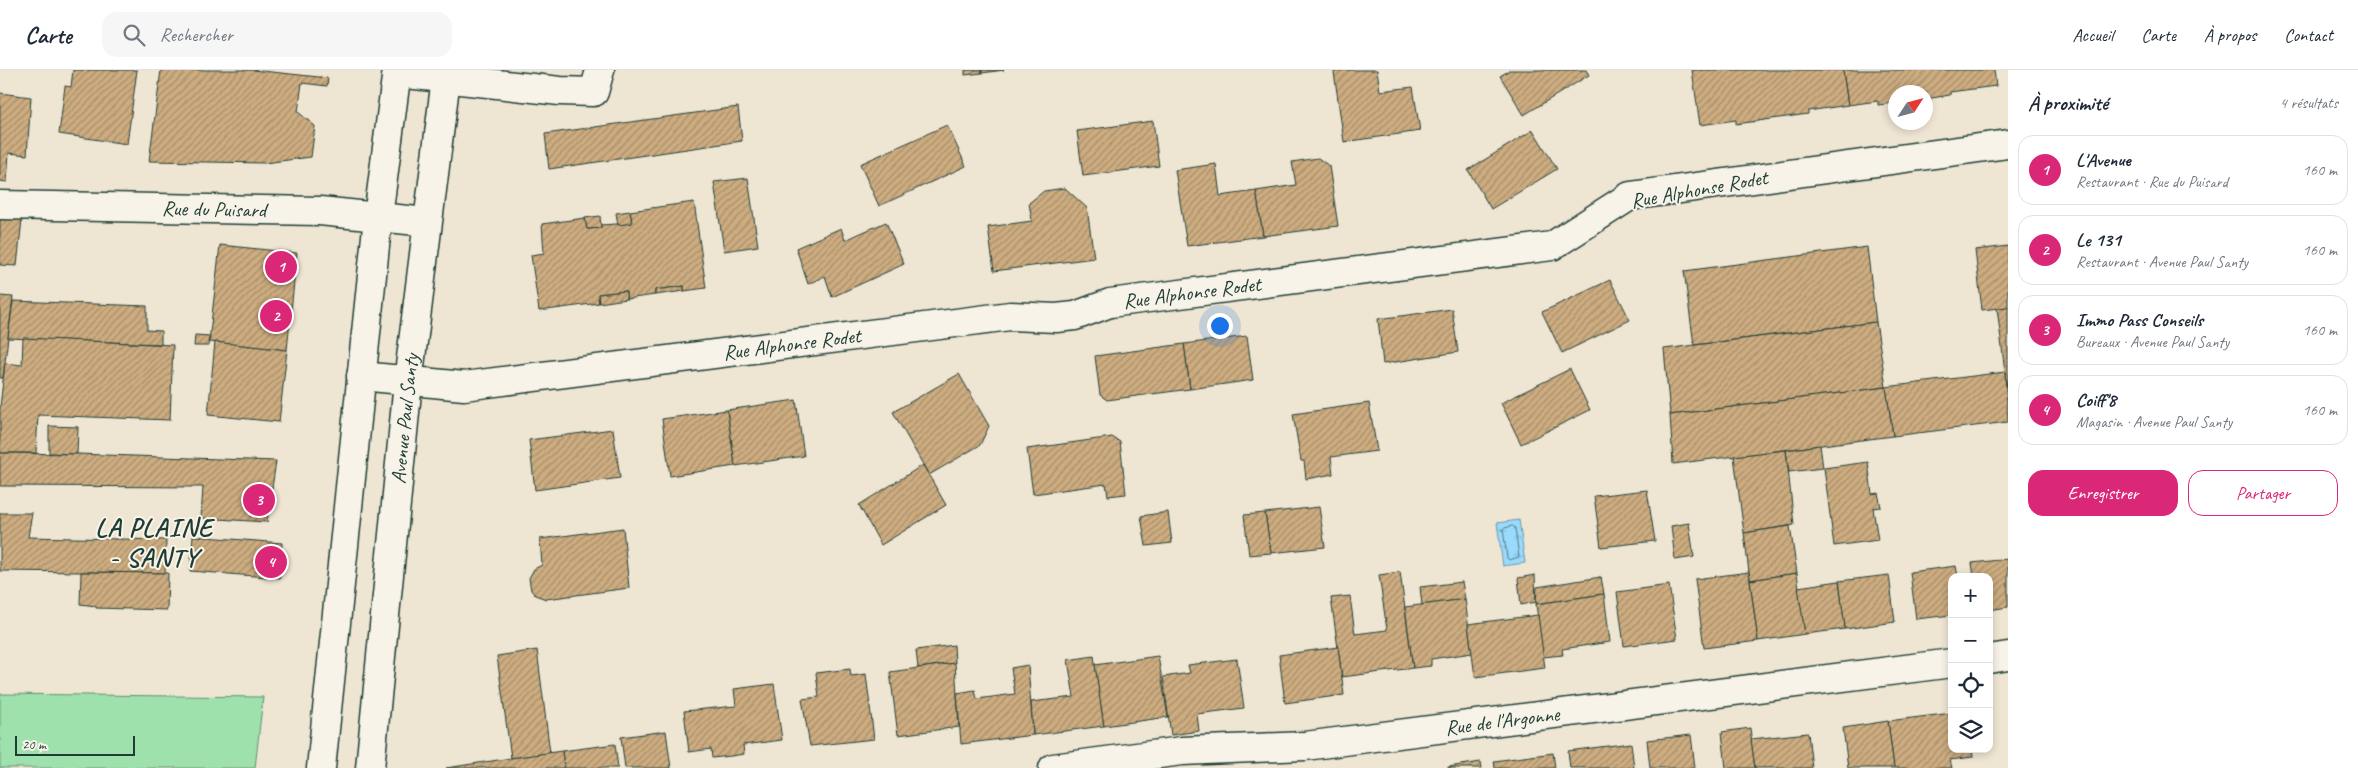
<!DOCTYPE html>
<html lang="fr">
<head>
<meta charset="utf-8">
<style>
	:root { --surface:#fff; --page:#f6f6f7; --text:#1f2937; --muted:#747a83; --line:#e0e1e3; --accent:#db2777 }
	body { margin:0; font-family:Caveat,sans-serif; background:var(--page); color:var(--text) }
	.controls { position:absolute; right:15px; bottom:15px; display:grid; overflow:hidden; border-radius:10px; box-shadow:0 2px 8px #0003 }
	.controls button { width:45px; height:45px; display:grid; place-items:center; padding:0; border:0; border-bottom:1px solid var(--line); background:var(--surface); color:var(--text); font:25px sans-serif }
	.compass { position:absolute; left:1888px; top:15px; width:45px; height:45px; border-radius:50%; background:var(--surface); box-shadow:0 2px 8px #0003; rotate:54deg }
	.scale { position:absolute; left:15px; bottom:12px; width:120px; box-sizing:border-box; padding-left:5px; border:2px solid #1f3d34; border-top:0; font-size:14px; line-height:18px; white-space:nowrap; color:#1f3d34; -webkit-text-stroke:4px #f7f3e8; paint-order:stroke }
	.you { position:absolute; left:1219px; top:255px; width:18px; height:18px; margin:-12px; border:4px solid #fff; border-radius:50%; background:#1a73e8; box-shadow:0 0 0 8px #1a73e833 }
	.badge { display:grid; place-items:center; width:32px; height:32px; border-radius:50%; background:var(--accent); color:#fff; font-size:16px; font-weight:700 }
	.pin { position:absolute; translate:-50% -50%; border:2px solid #fff; box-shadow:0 1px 5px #0006 }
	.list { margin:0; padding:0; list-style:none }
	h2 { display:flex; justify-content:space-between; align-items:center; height:65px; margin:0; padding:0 20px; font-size:21px }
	h2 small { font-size:16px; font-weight:400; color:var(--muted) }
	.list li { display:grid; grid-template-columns:32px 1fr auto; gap:15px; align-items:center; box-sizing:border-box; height:70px; margin:0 10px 10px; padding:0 10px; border:1px solid var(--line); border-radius:15px }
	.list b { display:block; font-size:19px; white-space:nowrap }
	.list p { margin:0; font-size:16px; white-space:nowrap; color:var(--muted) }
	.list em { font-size:16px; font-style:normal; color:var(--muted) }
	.actions { display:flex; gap:10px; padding:15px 20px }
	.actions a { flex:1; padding:11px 0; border:1px solid var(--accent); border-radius:15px; text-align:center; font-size:18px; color:var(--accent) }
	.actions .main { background:var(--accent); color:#fff }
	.icon { flex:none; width:28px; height:28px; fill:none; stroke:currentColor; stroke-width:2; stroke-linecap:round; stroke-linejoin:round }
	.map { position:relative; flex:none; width:2008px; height:698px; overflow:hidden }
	header { display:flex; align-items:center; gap:30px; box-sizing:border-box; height:70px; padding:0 25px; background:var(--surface); border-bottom:1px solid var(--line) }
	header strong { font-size:24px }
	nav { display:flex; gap:28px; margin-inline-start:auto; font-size:18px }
	.search { width:350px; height:45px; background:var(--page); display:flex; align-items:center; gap:12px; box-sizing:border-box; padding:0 18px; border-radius:15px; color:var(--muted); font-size:19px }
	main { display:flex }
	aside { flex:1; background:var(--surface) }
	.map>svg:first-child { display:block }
	.park { fill:#9ee1ad; stroke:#5e8f70 }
	.water { fill:url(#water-ripples); stroke:#699bac }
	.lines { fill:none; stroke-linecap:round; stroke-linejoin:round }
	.shore { stroke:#507c84; stroke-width:1 }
	.building { fill:url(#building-hatch); stroke:#1f3d34 }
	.minor-casing { stroke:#1f3d34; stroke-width:31 }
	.major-casing { stroke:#1f3d34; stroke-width:31 }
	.minor { stroke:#f7f3e8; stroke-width:28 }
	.major { stroke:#f7f3e8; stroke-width:28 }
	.labels { text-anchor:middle; stroke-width:4; stroke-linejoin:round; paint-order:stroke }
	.street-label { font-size:21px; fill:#1f3d34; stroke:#f7f3e8 }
	.district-label { font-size:26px; font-weight:bold; letter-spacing:1px; fill:#1f3d34; stroke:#f7f3e8 }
</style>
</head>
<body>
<header>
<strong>Carte</strong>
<div class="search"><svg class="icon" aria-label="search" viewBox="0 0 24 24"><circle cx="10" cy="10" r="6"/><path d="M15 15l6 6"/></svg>Rechercher</div>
<nav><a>Accueil</a><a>Carte</a><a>À propos</a><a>Contact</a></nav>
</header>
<main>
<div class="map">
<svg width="2008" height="698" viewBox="0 0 2008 698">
	<defs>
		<pattern id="water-ripples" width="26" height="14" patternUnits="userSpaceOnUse" patternTransform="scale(1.25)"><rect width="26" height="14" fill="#9adafc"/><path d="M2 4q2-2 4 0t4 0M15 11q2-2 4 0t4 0" fill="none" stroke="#84bcd9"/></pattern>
		<pattern id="building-hatch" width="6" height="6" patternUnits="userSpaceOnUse" patternTransform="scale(1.25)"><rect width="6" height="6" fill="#cdac80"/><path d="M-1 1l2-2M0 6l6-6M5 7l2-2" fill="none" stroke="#a68d6a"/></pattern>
	</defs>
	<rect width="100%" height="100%" fill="#efe5d3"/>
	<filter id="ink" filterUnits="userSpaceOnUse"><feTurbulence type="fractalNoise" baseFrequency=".02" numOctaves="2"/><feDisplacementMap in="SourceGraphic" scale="10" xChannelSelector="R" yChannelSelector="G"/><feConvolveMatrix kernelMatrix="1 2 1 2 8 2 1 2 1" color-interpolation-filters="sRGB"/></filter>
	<g filter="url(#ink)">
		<!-- park -->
		<path class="park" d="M0,624L263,627L255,698H0Z"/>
		<!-- water -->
		<path class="water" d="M1519,450L1525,493L1503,496L1497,453Z"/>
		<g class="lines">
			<!-- shore -->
			<path class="shore" d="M1513,456L1515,458L1519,487L1509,490L1507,488L1503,459Z"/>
		</g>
		<!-- building -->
		<g class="building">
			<path d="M73,0H137L127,74L59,64L65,16L71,17Z"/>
			<path d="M161,0H253L328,8L327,16L302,13L298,42L315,56L311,87L265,93L149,91Z"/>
			<path d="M965,0H982V3L965,5Z"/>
			<path d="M982,0H1004L982,3Z"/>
			<path d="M1345,0H1377L1380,21L1413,17L1420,61L1344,72L1334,2Z"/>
			<path d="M1510,0H1586L1589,5L1524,45L1500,6Z"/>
			<path d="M1692,0H1843L1848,35L1808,41V44L1736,54V50L1700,55Z"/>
			<path d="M1843,0H1994L1996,16L1950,22V25L1926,29V22H1896V33L1878,35V31L1848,35Z"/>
			<path d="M0,23L31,27L27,85L9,83L7,112L0,111Z"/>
			<path d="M738,37L742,71L549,99L545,64Z"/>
			<path d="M1153,51L1159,96L1083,106L1077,61Z"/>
			<path d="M947,55L966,96L879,136L860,94Z"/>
			<path d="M1533,60L1557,99L1491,139L1468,100Z"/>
			<path d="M1318,88L1329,96L1338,156L1263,166L1256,121L1296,115L1292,92Z"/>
			<path d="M1216,94L1220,126L1256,121L1263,166L1187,176L1175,100Z"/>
			<path d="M748,108L758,176L724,181L714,112Z"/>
			<path d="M1065,118L1087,138L1094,188L994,201L988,157L1032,151L1029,133L1044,121Z"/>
			<path d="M694,132L706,218L684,221V216L655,220V225L626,229V221L598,224L599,233L539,241L531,185L544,183L542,154L585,148L587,159L601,158L600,155L632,153L630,141Z"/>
			<path d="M630,141L632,153L618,155L616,143Z"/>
			<path d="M600,146L601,158L587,159L585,148Z"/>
			<path d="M0,149H22L17,196L0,195Z"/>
			<path d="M886,152L904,194L832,227L825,206L808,214L796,178L841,158L845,170Z"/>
			<path d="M220,175L297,183L287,280L209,272Z"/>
			<path d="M2008,176V237L1982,240L1975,180Z"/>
			<path d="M1867,177L1876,252L1694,275L1684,201Z"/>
			<path d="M1610,210L1630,250L1562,283L1542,242Z"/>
			<path d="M684,216V221L655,225V220Z"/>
			<path d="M626,221V229L599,233L598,224Z"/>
			<path d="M0,226L13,227L3,308H0Z"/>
			<path d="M13,231L147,236V260L161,261V274L8,268Z"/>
			<path d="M2008,237V326L1997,238Z"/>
			<path d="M1452,239L1458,282L1383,294L1378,249Z"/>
			<path d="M1876,252L1886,317L1670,345L1664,279Z"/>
			<path d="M195,265L210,266L208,271L209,276H194Z"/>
			<path d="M1247,266L1253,310L1190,319L1184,274Z"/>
			<path d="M23,268L173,275L170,350L38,345L36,383H0V337L5,293L22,295Z"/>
			<path d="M215,272L287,280L279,352L208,345Z"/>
			<path d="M1184,274L1190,319L1107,330L1100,325L1095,286Z"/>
			<path d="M1570,299L1590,340L1521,374L1501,333Z"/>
			<path d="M2005,302L2008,352L1893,366L1886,317Z"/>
			<path d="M959,304L989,356L980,375L929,405L893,342Z"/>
			<path d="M1886,317L1893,366L1673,394L1670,345Z"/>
			<path d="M796,330L804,386L735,396L727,340Z"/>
			<path d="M1369,333L1377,381L1331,387L1333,404L1306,409L1304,391H1301L1293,344Z"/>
			<path d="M727,340L735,396L670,406L662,349Z"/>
			<path d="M49,356L78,357L77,384L49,383Z"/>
			<path d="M613,359L620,408L535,420L529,370Z"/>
			<path d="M1112,367L1120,372L1126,424L1108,426L1106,414L1033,424L1027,379Z"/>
			<path d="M1820,375L1823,398L1789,402L1786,380Z"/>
			<path d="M1786,380L1794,455L1744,463L1734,386Z"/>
			<path d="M0,383L77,384L276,391L267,452L201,448L203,417L0,416Z"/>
			<path d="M1868,392L1872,424L1878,423L1881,437L1873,438L1878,470L1834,476L1824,398Z"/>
			<path d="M923,395L946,435L881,475L859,435Z"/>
			<path d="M1647,420L1655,471L1601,477L1594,426Z"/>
			<path d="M1319,437L1325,477L1271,483L1265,443Z"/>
			<path d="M1168,442L1172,473L1146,476L1141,446Z"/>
			<path d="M0,443H32L28,467L166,470L165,503L0,501Z"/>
			<path d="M1265,443L1271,483L1249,485L1244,445Z"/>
			<path d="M1689,453L1694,487L1675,490L1671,456Z"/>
			<path d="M1790,456L1797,503L1750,510L1744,463Z"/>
			<path d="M623,458L629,518L546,529L535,525L531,520L529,508L534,499L542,495L540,469Z"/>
			<path d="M193,466L282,473L280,508L190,501Z"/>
			<path d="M2008,489V537L1989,540V507H1974L1972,493Z"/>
			<path d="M1956,496L1958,507H1952V545L1916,549L1910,502Z"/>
			<path d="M81,502L168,503L167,540L96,538V536L80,534Z"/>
			<path d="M1400,502L1413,598L1342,607L1331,528L1350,526L1355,564L1387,560L1379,505Z"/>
			<path d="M1749,502L1758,571L1704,578L1695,509Z"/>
			<path d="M1797,503L1805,564L1758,571L1750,510Z"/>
			<path d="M1535,505L1536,532L1521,535L1518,508Z"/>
			<path d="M1889,505L1895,552L1845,559L1839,511Z"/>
			<path d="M1601,507L1604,524L1536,534L1537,517Z"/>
			<path d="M1839,511L1845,559L1805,564L1798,517Z"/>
			<path d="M1462,512L1465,529L1422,535L1420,517Z"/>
			<path d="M1669,515L1677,569L1624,576L1617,522Z"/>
			<path d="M1604,524L1610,572L1562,579L1563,585L1543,587L1536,534Z"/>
			<path d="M1465,529L1472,583L1431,589V596L1413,598L1405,537Z"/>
			<path d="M1538,545L1545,598L1475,607L1468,554Z"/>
			<path d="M954,575L955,593L918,598L916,580Z"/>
			<path d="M1338,577L1344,625L1285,633L1279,585Z"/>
			<path d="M537,580L550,683L511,688L497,586Z"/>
			<path d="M1094,586L1104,656L1033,665L1031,632L1074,627L1068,590Z"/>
			<path d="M1158,586L1168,647L1104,656L1095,595Z"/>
			<path d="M1237,589L1244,638L1197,644L1199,661L1171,665L1163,607L1190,603L1188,595Z"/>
			<path d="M955,593L959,657L898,665L890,602Z"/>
			<path d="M1028,595L1033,665L961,674L957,623L975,620L977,629L1015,624L1011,598Z"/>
			<path d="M850,599L851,606L866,604L874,669L810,676L802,629L819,627L816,603Z"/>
			<path d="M774,614L782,670L743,675L744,684L731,686L712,688L711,679L689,682L684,641L736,636L734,619Z"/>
			<path d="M1952,643V679H1972L1973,687L1950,690L1952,698H1894L1888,651Z"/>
			<path d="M1888,651L1894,698H1848L1843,658Z"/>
			<path d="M1750,658L1755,698H1726L1722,662Z"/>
			<path d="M666,661L671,698H625L621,667Z"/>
			<path d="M1808,663L1812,698H1755L1751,669Z"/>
			<path d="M1691,665L1695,698H1650L1647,670Z"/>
			<path d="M1631,673L1634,698H1570L1568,681Z"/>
			<path d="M615,674L618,698H564L562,681Z"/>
			<path d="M562,681L564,698H446L511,688Z"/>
			<path d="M1553,683L1555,698H1495L1494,691Z"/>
			<path d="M1481,692L1482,698H1448V697Z"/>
		</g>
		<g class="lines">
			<defs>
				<g id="minor">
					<path d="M397,3L560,21L594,22L600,0"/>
					<path id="s1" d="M0,135L320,141L427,152"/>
					<path id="s2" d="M361,306L464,316L1010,246L1056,248L1075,246L1110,233L1552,176L1630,126L2008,74"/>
					<path d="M1989,589L2008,586"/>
					<path id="s3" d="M1053,698L1182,681L1305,676L1952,593"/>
				</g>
				<g id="major">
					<path d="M321,698L378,147L397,0"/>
					<path id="s4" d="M370,698L408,312L447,0"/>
				</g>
			</defs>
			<!-- minor casing -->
			<use href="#minor" class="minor-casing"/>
			<!-- major casing -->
			<use href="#major" class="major-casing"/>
			<!-- minor -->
			<use href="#minor" class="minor"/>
			<!-- major -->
			<use href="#major" class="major"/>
		</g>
	</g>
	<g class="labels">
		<!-- street labels -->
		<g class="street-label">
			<text transform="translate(1699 119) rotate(-10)" y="7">Rue Alphonse Rodet</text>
			<text dy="7" stroke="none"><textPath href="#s1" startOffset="214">Rue du Puisard</textPath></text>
			<text dy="7" stroke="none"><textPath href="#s2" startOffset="839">Rue Alphonse Rodet</textPath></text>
			<text dy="7" stroke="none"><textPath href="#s2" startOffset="434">Rue Alphonse Rodet</textPath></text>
			<text dy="7" stroke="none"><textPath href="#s4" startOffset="351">Avenue Paul Santy</textPath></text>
			<text dy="7" stroke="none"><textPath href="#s3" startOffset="452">Rue de l'Argonne</textPath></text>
		</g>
		<!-- district labels -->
		<g class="district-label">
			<text x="154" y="466">LA PLAINE<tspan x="154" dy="30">- SANTY</tspan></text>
		</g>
	</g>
</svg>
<div class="controls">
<button>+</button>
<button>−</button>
<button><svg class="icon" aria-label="locate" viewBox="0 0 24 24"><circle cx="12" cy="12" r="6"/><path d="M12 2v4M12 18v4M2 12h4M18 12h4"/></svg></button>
<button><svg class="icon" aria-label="layers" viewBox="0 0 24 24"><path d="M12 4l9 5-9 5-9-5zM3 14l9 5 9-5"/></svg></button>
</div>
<svg class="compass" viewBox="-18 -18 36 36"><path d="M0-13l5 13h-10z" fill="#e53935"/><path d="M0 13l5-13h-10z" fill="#747a83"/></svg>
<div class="scale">20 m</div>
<div class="you"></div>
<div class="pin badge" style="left:281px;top:197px">1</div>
<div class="pin badge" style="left:276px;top:246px">2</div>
<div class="pin badge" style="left:259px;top:430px">3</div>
<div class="pin badge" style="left:271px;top:492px">4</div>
</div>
<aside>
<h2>À proximité<small>4 résultats</small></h2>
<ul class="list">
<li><span class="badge">1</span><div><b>L'Avenue</b><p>Restaurant · Rue du Puisard</p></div><em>160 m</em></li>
<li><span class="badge">2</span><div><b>Le 131</b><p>Restaurant · Avenue Paul Santy</p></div><em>160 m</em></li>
<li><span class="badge">3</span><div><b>Immo Pass Conseils</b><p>Bureaux · Avenue Paul Santy</p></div><em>160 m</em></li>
<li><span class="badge">4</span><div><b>Coiff'8</b><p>Magasin · Avenue Paul Santy</p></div><em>160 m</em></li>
</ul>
<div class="actions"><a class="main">Enregistrer</a><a>Partager</a></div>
</aside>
</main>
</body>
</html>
